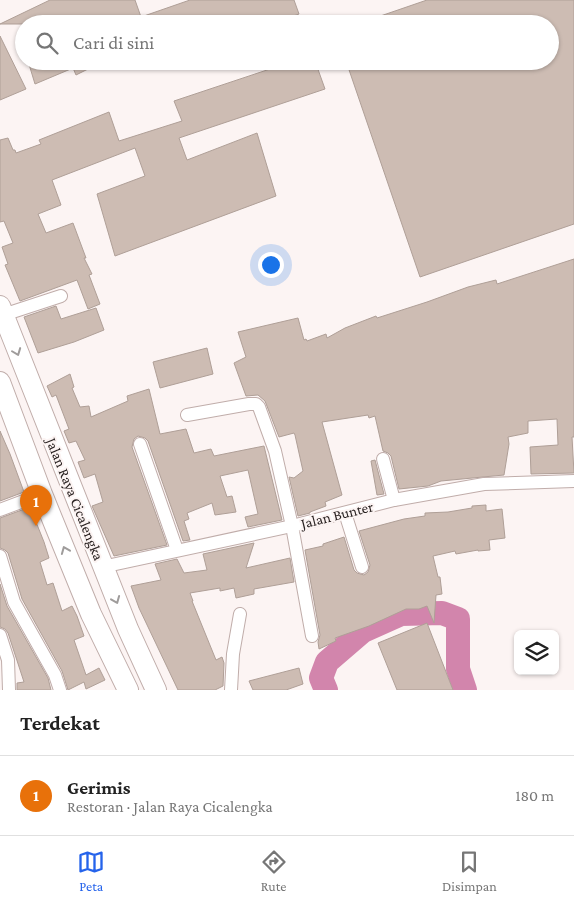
<!DOCTYPE html>
<html lang="id">
<head>
<meta charset="utf-8">
<style>
	:root { --surface:#fff; --page:#f6f6f6; --text:#222; --muted:#767676; --line:#e0e0e0; --accent:#2563eb }
	body { margin:0; font-family:"Crimson Pro",serif; background:var(--page); color:var(--text) }
	.controls { position:absolute; right:15px; bottom:15px; display:grid; overflow:hidden; border-radius:8px; box-shadow:0 1px 4px #0004 }
	.controls button { width:45px; height:45px; display:grid; place-items:center; padding:0; border:0; border-bottom:1px solid var(--line); background:var(--surface); color:var(--text); font:25px sans-serif }
	.you { position:absolute; left:270px; top:264px; width:18px; height:18px; margin:-12px; border:4px solid #fff; border-radius:50%; background:#1a73e8; box-shadow:0 0 0 8px #1a73e833 }
	.badge { display:grid; place-items:center; width:32px; height:32px; border-radius:50%; background:var(--accent); color:#fff; font-size:16px; font-weight:700 }
	.pin { position:absolute; translate:-50% -41px; filter:drop-shadow(0 1px 2px #0008) }
	.pin::after { content:''; position:absolute; top:26px; width:18px; height:15px; background:inherit; clip-path:polygon(0 0,100% 0,50% 100%) }
	.list { margin:0; padding:0; list-style:none }
	h2 { display:flex; justify-content:space-between; align-items:center; height:65px; margin:0; padding:0 20px; font-size:21px }
	h2 small { font-size:16px; font-weight:400; color:var(--muted) }
	.list li { display:grid; grid-template-columns:32px 1fr auto; gap:15px; align-items:center; box-sizing:border-box; height:80px; padding:0 20px; border-top:1px solid var(--line) }
	.list b { display:block; font-size:19px; white-space:nowrap }
	.list p { margin:0; font-size:16px; white-space:nowrap; color:var(--muted) }
	.list em { font-size:16px; font-style:normal; color:var(--muted) }
	.icon { flex:none; width:28px; height:28px; fill:none; stroke:currentColor; stroke-width:2; stroke-linecap:round; stroke-linejoin:round }
	.map { position:relative; flex:none; width:574px; height:690px; overflow:hidden }
	.search { position:absolute; background:var(--surface); box-shadow:0 1px 4px #0004; left:15px; right:15px; top:15px; height:55px; display:flex; align-items:center; gap:12px; box-sizing:border-box; padding:0 18px; border-radius:28px; color:var(--muted); font-size:19px }
	.sheet { height:145px; background:var(--surface) }
	nav { display:flex; justify-content:space-around; align-items:center; box-sizing:border-box; height:70px; border-top:1px solid var(--line); background:var(--surface); font-size:14px; color:var(--muted) }
	nav a { display:grid; justify-items:center; gap:2px }
	nav .on { color:var(--accent) }
	.map>svg:first-child { display:block }
	.lines { fill:none; stroke-linecap:round; stroke-linejoin:round }
	.river { stroke:#d285ac; stroke-width:24 }
	.building { fill:#cdbcb3; stroke:#af9f97 }
	.minor-casing { stroke:#c0adaa; stroke-width:14 }
	.trunk-casing { stroke:#c0adaa; stroke-width:22 }
	.minor { stroke:#fff; stroke-width:12 }
	.trunk { stroke:#fff; stroke-width:20 }
	.oneway { stroke:#9f9c9b }
	.labels { text-anchor:middle; stroke-width:4; stroke-linejoin:round; paint-order:stroke }
	.street-label { font-size:15px; fill:#292221; stroke:#fcf4f3 }
</style>
</head>
<body>
<div class="map">
<svg width="574" height="690" viewBox="0 0 574 690">
	<rect width="100%" height="100%" fill="#fcf4f3"/>
	<g class="lines">
		<!-- river -->
		<path class="river" d="M326,690L321,678L327,662L363,631L401,614L442,613L458,619V669L465,690"/>
	</g>
	<!-- building -->
	<g class="building">
		<path d="M50,0H135L141,17L190,0H294L299,14L272,24H0Z"/>
		<path d="M427,0H574V224L420,277L346,61H550V24H363V22Z"/>
		<path d="M0,36L26,89L0,100Z"/>
		<path d="M28,61H104L76,75L73,68L35,84Z"/>
		<path d="M294,61H315L325,89L179,138L187,160L257,133L276,196L115,256L97,194L145,176L135,148L52,180L61,205L38,214L46,233L73,223L86,258H84L92,274L89,275L100,304L88,309L77,280L20,301L5,265L8,264L2,247L13,243L4,221L0,222V140L8,138L13,150H15L16,153L41,144L39,140L109,112L119,141L182,121L174,101Z"/>
		<path d="M574,259V437H572L574,473L531,474L530,447L558,445L557,419L528,421V433L508,437L509,444L504,475L441,481L428,486L399,489L391,456L388,453L383,451L375,416L369,418L368,415L322,422L342,495L325,502L326,506L310,512V513L298,516L289,477L294,478L303,471L295,435L294,433L279,437L265,401L258,395L246,396L234,363L246,357L238,332L298,318L304,340L306,339L307,341L326,334L327,338L345,328L376,316L377,318L427,302L468,287L496,280L497,284Z"/>
		<path d="M56,306L61,319L96,308L104,330L74,342L38,353L24,317Z"/>
		<path d="M207,348L213,374L160,388L153,362Z"/>
		<path d="M70,374L74,387L72,388L80,407L89,406L91,417L128,401L127,396L149,389L160,434L186,429L194,453L211,449L214,456L264,446L282,520L248,527L245,517L258,514L248,470L220,476L227,497L232,496L236,512L215,515L212,503L187,513L189,519L184,521L190,540L183,541L148,441L145,438L138,436L134,439L132,447L167,545L114,556L92,506L103,502L95,474L84,478L78,462L85,460L76,441L69,443L64,431L69,429L56,395L52,397L47,386Z"/>
		<path d="M0,431L10,454L24,492L0,501Z"/>
		<path d="M375,460L384,494L377,495L371,461Z"/>
		<path d="M486,505V511L502,509L505,538L489,540L490,550L478,551V550L456,554L455,551L433,556L438,577H440L442,594L436,595L434,623L427,606L419,609H406L369,626L335,638L336,641L319,649L318,642L320,635L305,550L323,546V544L344,537L354,570L357,573L364,575L368,572L370,565L359,531L404,519L425,516V513L448,512L472,508V506Z"/>
		<path d="M30,507L44,542L49,558L40,562L47,585L53,583L62,611L72,606L77,616L84,636L74,640L86,675L99,668L105,680L86,689L84,682L68,690L62,671L22,599L8,553L5,550L0,548V518Z"/>
		<path d="M254,543L246,568L290,558L294,582L254,589V594L236,598L234,588L220,591V588L190,593L193,601H192L216,660L222,657L224,663L223,686L215,690H178L139,608L131,586L161,580L155,564L177,559L184,573L207,570L203,554Z"/>
		<path d="M0,584L7,606L48,678L51,690H17V683L24,682L8,633L5,629L0,627Z"/>
		<path d="M427,623L453,690H397L378,643Z"/>
		<path d="M299,668L303,684L286,690H253L249,681Z"/>
	</g>
	<g class="lines">
		<defs>
			<g id="minor">
				<path d="M3,315L61,296"/>
				<path d="M187,415L249,404H256L259,407L275,451L292,526L312,636"/>
				<path d="M140,444L177,550"/>
				<path d="M383,459L394,500"/>
				<path d="M0,510L42,494"/>
				<path d="M345,513L362,567"/>
				<path d="M0,556L14,602L55,675L60,690"/>
				<path d="M102,567L292,526L394,500L484,484L574,481"/>
				<path d="M0,635L8,660L9,690"/>
				<path d="M231,690L233,654L240,614"/>
			</g>
			<g id="trunk">
				<path d="M0,306L128,629L156,690"/>
				<path d="M0,382L42,494L91,614L128,690"/>
			</g>
		</defs>
		<!-- minor casing -->
		<use href="#minor" class="minor-casing"/>
		<!-- trunk casing -->
		<use href="#trunk" class="trunk-casing"/>
		<!-- minor -->
		<use href="#minor" class="minor"/>
		<!-- trunk -->
		<use href="#trunk" class="trunk"/>
	</g>
	<!-- one-way arrows -->
	<defs><path id="oneway-chevron" d="M-2-3.5L2.5 0L-2 3.5" fill="none" stroke-width="1.6" stroke-linecap="round" stroke-linejoin="round" transform="scale(1.25)"/></defs>
	<g class="oneway">
		<use href="#oneway-chevron" transform="translate(17 352) rotate(69)"/>
		<use href="#oneway-chevron" transform="translate(65 550) rotate(-112)"/>
		<use href="#oneway-chevron" transform="translate(116 600) rotate(68)"/>
	</g>
	<g class="labels">
		<!-- street labels -->
		<g class="street-label">
			<text transform="translate(75 499) rotate(68)" y="5">Jalan Raya Cicalengka</text>
			<text transform="translate(337 515) rotate(-14)" y="5">Jalan Bunter</text>
		</g>
	</g>
</svg>
<div class="controls">
<button><svg class="icon" aria-label="layers" viewBox="0 0 24 24"><path d="M12 4l9 5-9 5-9-5zM3 14l9 5 9-5"/></svg></button>
</div>
<div class="you"></div>
<div class="pin badge" style="left:36px;top:526px;background:#e8710a">1</div>
<div class="search"><svg class="icon" aria-label="search" viewBox="0 0 24 24"><circle cx="10" cy="10" r="6"/><path d="M15 15l6 6"/></svg>Cari di sini</div>
</div>
<section class="sheet">
<h2>Terdekat<small></small></h2>
<ul class="list">
<li><span class="badge" style="background:#e8710a">1</span><div><b>Gerimis</b><p>Restoran · Jalan Raya Cicalengka</p></div><em>180 m</em></li>
</ul>
</section>
<nav>
<a class="on"><svg class="icon" aria-label="map" viewBox="0 0 24 24"><path d="M3 6l6-2 6 2 6-2v14l-6 2-6-2-6 2zM9 4v14M15 6v14"/></svg>Peta</a>
<a><svg class="icon" aria-label="directions" viewBox="0 0 24 24"><path d="M12 3l9 9-9 9-9-9zM9 14v-3h6M13 9l2 2-2 2"/></svg>Rute</a>
<a><svg class="icon" aria-label="saved" viewBox="0 0 24 24"><path d="M7 4h10v16l-5-4-5 4z"/></svg>Disimpan</a>
</nav>
</body>
</html>
